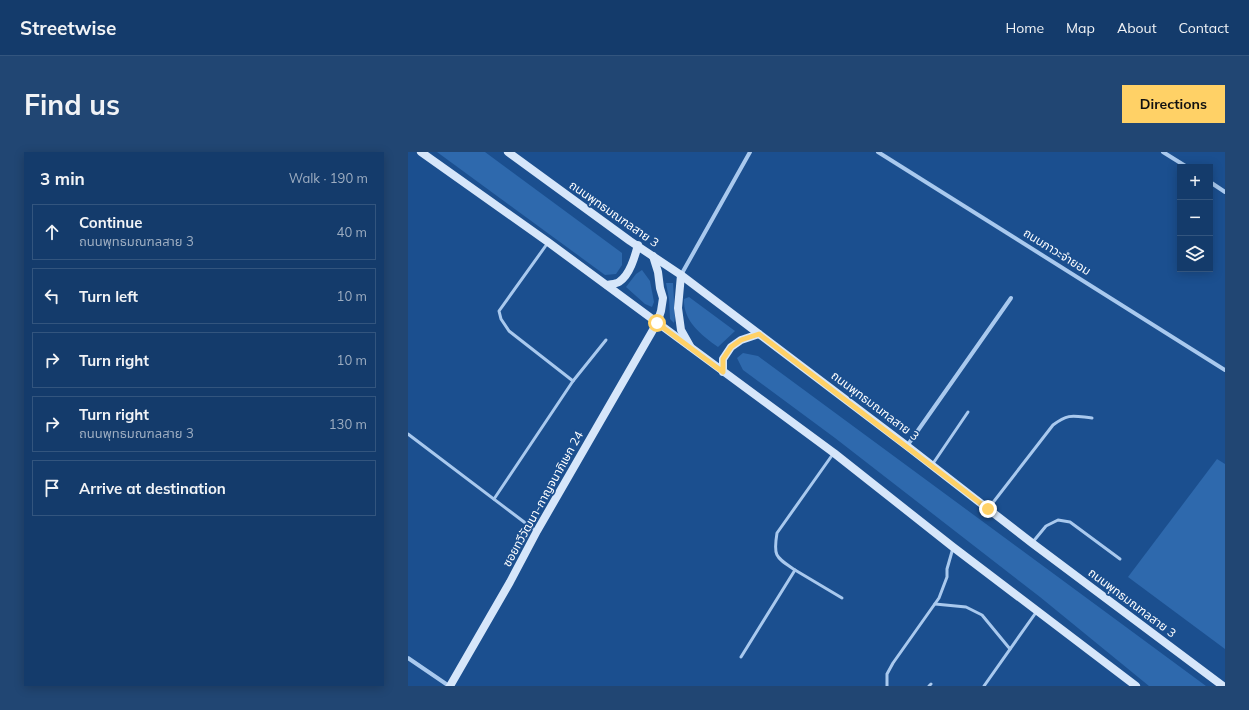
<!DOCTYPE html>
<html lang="en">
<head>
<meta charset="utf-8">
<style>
	:root { --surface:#143b6b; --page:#214673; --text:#f1f3f6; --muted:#9dadc1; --line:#33557e; --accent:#ffd166 }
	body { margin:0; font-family:Mulish,"Noto Sans Thai",sans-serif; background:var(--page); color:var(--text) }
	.controls { position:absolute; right:12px; top:12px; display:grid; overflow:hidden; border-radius:0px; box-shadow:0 2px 10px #0003 }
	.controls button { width:36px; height:36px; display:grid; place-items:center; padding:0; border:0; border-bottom:1px solid var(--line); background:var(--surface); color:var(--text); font:20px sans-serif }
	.stop { position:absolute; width:12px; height:12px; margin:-9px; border:3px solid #ffd166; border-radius:50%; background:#fff }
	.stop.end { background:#ffd166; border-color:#fff; box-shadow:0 1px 4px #0008 }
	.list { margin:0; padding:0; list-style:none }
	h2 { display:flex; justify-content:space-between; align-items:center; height:52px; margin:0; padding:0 16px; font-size:17px }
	h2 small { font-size:13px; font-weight:400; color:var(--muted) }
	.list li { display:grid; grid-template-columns:26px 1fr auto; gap:12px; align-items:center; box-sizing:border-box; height:56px; margin:0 8px 8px; padding:0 8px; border:1px solid var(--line); border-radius:0px }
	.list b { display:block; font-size:15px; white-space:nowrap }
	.list p { margin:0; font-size:13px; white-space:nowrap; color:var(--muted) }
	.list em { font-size:13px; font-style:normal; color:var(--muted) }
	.icon { flex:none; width:22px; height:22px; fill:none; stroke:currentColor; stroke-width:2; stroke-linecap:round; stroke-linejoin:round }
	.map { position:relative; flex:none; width:817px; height:534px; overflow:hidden; border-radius:0px }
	header { display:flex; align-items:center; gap:24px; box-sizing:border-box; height:56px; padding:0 20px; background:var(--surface); border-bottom:1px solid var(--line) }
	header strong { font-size:19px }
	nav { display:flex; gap:22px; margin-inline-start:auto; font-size:14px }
	.intro { display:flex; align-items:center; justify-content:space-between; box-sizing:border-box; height:96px; padding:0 24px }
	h1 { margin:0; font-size:28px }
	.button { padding:10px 18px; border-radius:0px; background:var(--accent); color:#111; font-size:14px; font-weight:700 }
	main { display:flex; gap:24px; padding:0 24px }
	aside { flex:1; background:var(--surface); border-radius:0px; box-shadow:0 2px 10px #0003 }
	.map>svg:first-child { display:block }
	.green { fill:#2e69ad }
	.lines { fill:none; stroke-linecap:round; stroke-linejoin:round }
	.lane { stroke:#a9c9ee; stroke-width:3 }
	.street { stroke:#a9c9ee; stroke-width:4 }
	.secondary { stroke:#d6e6fa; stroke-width:8 }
	.route { stroke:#ffd166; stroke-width:5 }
	.labels { text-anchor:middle; stroke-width:3.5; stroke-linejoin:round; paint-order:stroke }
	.street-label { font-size:12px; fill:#fff; stroke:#1b4f8f }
</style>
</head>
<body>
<header>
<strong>Streetwise</strong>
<nav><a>Home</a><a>Map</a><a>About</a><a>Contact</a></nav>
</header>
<div class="intro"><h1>Find us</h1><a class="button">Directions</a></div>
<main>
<aside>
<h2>3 min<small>Walk · 190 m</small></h2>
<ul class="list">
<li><svg class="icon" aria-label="ahead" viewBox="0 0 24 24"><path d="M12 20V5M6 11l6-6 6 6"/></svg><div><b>Continue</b><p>ถนนพุทธมณฑลสาย 3</p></div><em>40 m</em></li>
<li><svg class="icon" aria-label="left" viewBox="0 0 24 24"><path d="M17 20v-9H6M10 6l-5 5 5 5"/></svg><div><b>Turn left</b></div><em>10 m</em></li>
<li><svg class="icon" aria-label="right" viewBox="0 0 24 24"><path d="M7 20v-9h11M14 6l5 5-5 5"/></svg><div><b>Turn right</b></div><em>10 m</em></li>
<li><svg class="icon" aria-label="right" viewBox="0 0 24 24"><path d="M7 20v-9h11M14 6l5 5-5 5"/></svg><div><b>Turn right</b><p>ถนนพุทธมณฑลสาย 3</p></div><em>130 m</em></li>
<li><svg class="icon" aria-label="arrive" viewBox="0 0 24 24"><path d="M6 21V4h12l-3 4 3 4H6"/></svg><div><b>Arrive at destination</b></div></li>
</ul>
</aside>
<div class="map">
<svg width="817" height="534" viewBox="0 0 817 534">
	<rect width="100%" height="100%" fill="#1b4f8f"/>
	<!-- green -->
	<g class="green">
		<path d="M29,0H77L214,101V113L208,122L197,123Z"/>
		<path d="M234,118L242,129L246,150L244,155L237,152L218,135L228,122Z"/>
		<path d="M258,131H265L267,165L266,171L262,167L261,147Z"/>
		<path d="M281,145L327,179L310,195C293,183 275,169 276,147Z"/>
		<path d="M335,201L350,204L798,534H741L632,445L427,286L335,218L329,206Z"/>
		<path d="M809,307L817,312V497L720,425Z"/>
	</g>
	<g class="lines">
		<!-- lane -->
		<g class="lane">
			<path d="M165,229L198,188"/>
			<path d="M0,282L128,379"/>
			<path d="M524,313L560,260"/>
			<path d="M86,347L165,229L101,179L93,167L91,159L139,92"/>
			<path d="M580,357L645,273C661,261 665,264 684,266"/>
			<path d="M624,391L638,374L650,368L662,370L712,407"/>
			<path d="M387,418L434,446"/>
			<path d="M527,452L558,455L574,463L602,497"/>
			<path d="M333,505L387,418C368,405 365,405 369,381L425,302"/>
			<path d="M479,534V522L485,511L531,446L539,425V417L545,396"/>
			<path d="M521,534L523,532"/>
			<path d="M576,534L629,459"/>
		</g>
		<!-- street -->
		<g class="street">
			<path d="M470,0L817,218"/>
			<path d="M755,0L779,15"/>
			<path d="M802,30L817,40"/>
			<path d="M273,123L342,0"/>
			<path d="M499,294L603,146"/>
			<path d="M0,506L41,534"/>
		</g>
		<!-- secondary -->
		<g class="secondary">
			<path d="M13,0L140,90L426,301L545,395L728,534"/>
			<path d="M100,0L222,89L273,123L499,294L624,391L815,534"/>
			<path d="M273,123L270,156L273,178L282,194"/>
			<path d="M199,133C202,132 208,132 211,130C222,123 227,104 230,93"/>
			<path d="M315,220V207L323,195L333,188L351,182"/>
			<path d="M42,534L102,430L129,379L249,171L253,159L255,146L252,136L250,120L245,104"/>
		</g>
	</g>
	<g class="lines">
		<!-- route -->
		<path class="route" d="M249,171L315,220V207L323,195L333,188L351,182L580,357"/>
	</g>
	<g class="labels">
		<!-- street labels -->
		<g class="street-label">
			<text transform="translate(206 62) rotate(35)" y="4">ถนนพุทธมณฑลสาย 3</text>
			<text transform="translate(649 100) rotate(32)" y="4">ถนนภาวะจำยอม</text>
			<text transform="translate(467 254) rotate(37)" y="4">ถนนพุทธมณฑลสาย 3</text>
			<text transform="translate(135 347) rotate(-61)" y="4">ซอยทวีวัฒนา-กาญจนาภิเษก 24</text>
			<text transform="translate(724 451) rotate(37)" y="4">ถนนพุทธมณฑลสาย 3</text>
		</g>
	</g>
</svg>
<div class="controls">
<button>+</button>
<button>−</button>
<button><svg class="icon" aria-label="layers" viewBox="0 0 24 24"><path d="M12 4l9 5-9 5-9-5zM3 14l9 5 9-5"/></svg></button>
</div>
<div class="stop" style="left:249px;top:171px"></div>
<div class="stop end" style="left:580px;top:357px"></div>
</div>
</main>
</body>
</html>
